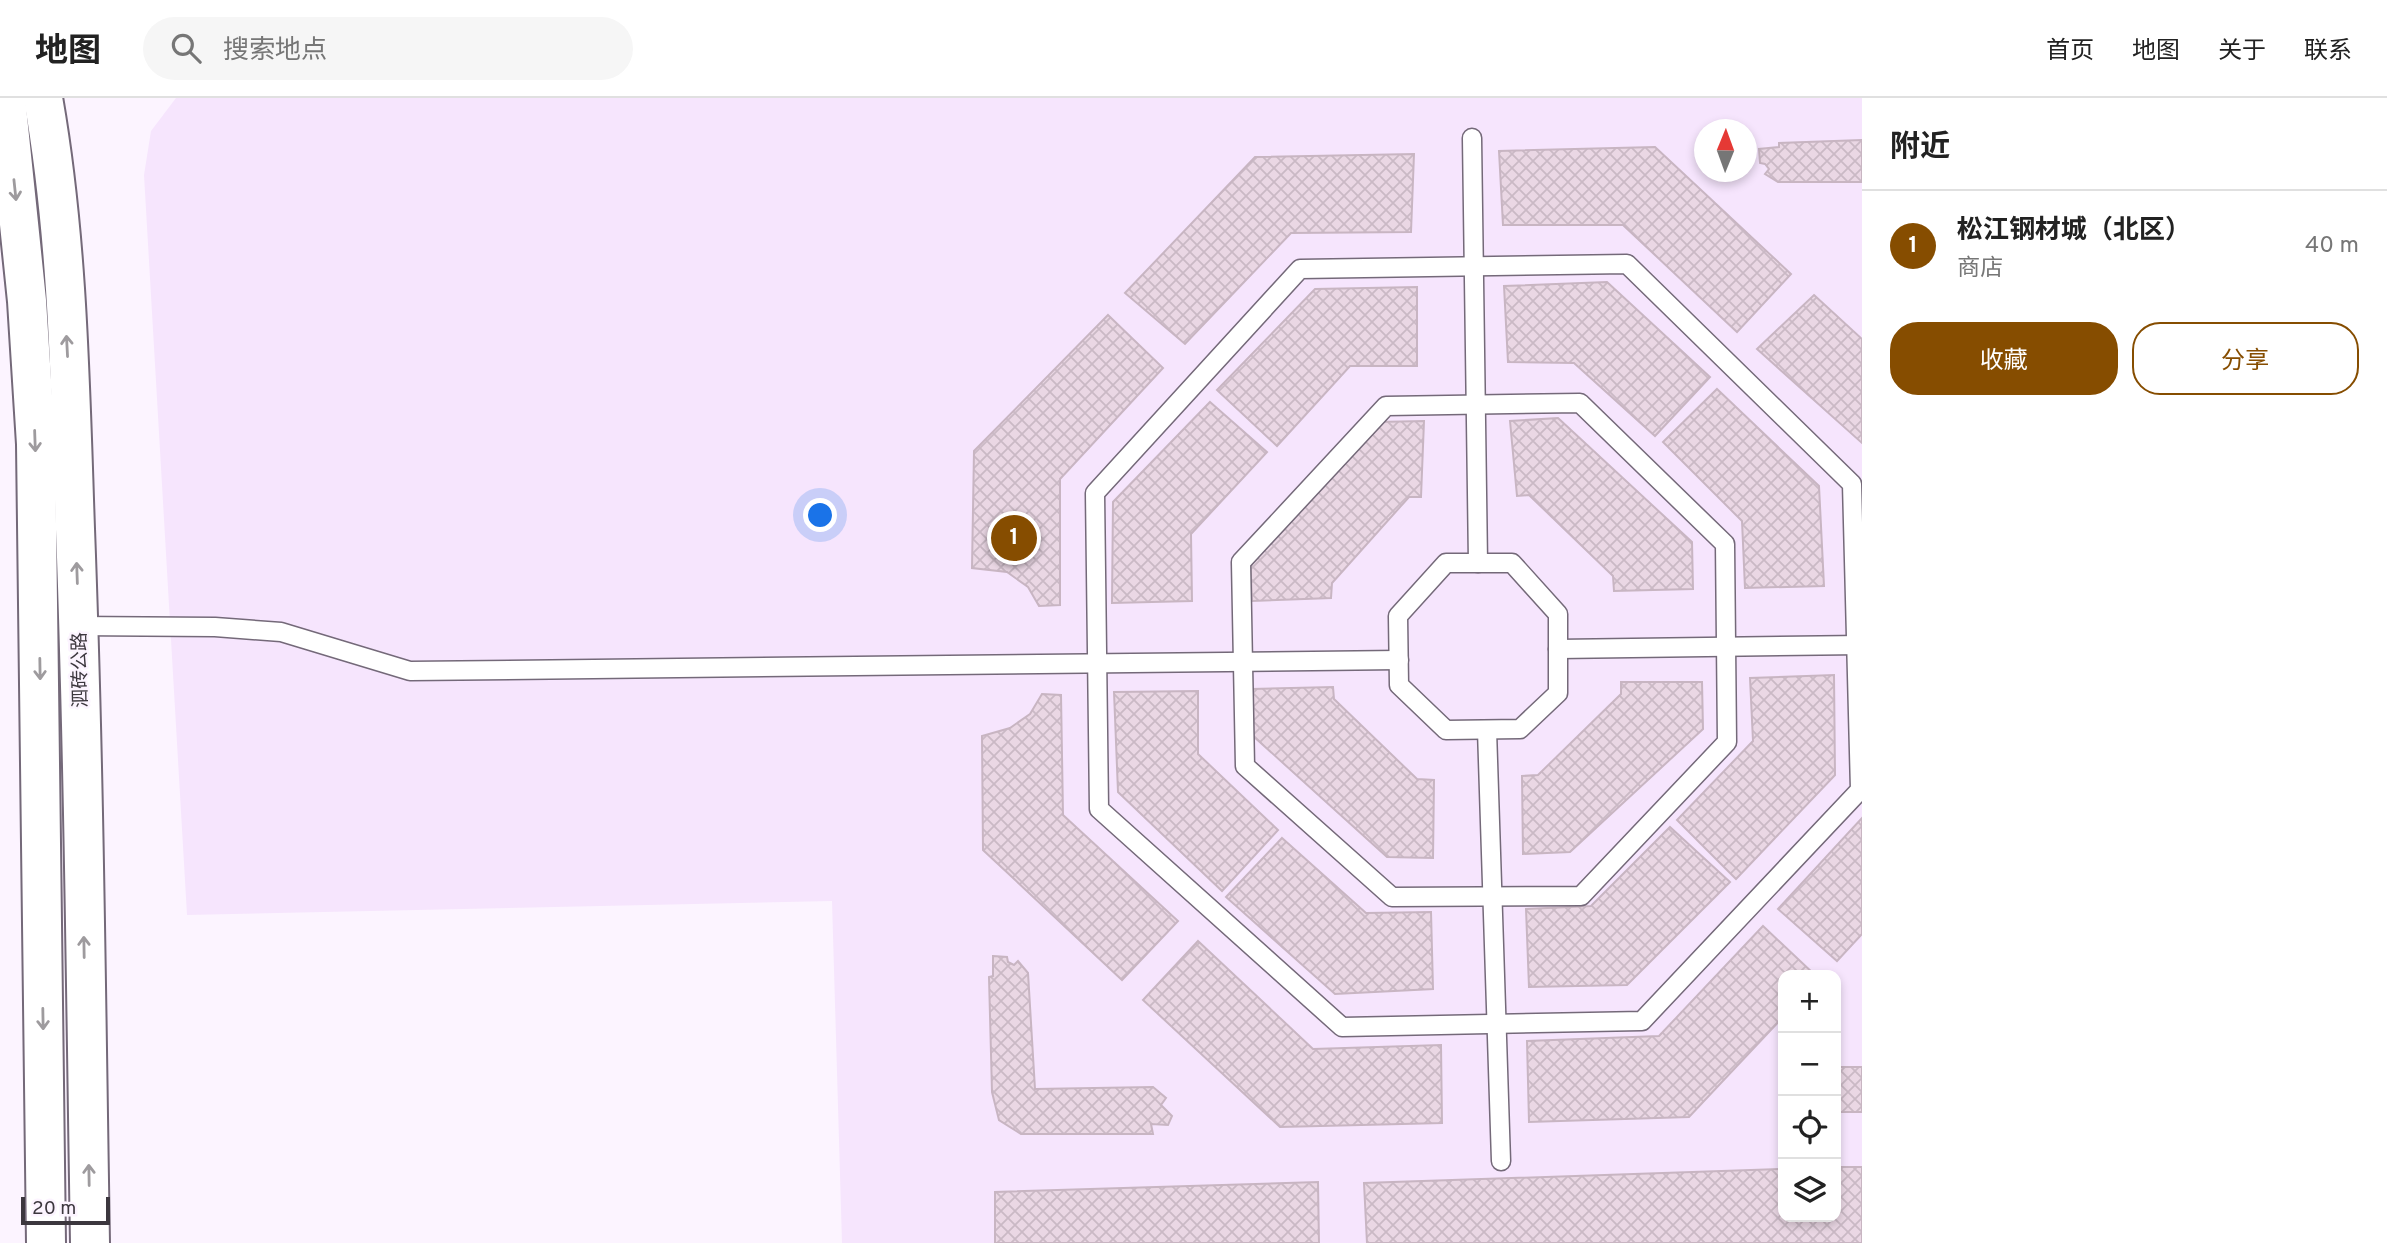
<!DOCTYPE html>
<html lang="zh">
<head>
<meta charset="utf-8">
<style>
	:root { --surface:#fff; --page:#f6f6f6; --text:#222; --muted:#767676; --line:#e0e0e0; --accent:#864d00 }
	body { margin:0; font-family:Overpass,"Noto Sans SC",sans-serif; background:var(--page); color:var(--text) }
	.controls { position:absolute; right:21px; bottom:21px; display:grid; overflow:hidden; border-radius:14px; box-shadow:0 4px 10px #0003 }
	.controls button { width:63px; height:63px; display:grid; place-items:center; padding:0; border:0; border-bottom:2px solid var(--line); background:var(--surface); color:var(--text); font:35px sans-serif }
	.compass { position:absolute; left:1694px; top:21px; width:63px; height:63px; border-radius:50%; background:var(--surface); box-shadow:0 4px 10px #0003; rotate:1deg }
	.scale { position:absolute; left:21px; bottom:18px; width:89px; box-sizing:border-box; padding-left:7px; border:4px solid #3c373e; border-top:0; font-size:19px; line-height:24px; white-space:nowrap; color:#3c373e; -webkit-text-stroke:5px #fcf4ff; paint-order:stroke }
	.you { position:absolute; left:821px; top:418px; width:24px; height:24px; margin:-18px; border:5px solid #fff; border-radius:50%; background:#1a73e8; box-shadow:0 0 0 10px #1a73e833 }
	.badge { display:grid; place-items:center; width:46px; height:46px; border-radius:50%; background:var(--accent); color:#fff; font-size:23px; font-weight:700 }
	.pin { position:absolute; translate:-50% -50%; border:4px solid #fff; box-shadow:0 2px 7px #0006 }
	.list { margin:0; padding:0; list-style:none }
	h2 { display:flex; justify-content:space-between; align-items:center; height:91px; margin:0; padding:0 28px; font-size:30px }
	h2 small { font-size:23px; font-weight:400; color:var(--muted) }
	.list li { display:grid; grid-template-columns:46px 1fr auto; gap:21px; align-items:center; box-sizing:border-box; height:112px; padding:0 28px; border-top:2px solid var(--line) }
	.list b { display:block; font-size:26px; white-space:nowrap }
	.list p { margin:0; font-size:23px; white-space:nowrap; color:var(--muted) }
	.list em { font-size:23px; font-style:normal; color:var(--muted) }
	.actions { display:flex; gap:14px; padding:21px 28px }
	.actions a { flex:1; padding:16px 0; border:2px solid var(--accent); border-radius:28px; text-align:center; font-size:24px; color:var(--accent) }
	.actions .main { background:var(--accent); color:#fff }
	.icon { flex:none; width:38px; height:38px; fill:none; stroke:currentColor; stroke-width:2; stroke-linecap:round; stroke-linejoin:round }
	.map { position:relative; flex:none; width:1862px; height:1145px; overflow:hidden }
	header { display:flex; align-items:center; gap:42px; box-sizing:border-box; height:98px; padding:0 35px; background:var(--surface); border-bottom:2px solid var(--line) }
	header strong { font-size:33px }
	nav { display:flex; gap:38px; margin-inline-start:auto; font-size:24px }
	.search { width:490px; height:63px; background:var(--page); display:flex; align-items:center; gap:18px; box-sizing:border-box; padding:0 24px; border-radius:38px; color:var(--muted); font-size:26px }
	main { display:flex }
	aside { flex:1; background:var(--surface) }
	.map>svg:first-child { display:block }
	.built { fill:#f6e5fd; fill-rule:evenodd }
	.building { fill:url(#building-cross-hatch); stroke:#c8b5c2; stroke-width:2 }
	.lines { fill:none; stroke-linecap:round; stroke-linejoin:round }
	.lane-casing { stroke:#746979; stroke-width:21 }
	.secondary-casing { stroke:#746979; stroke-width:42 }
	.lane { stroke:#fff; stroke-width:18 }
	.secondary { stroke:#fff; stroke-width:38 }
	.oneway { stroke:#9e9b9e }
	.labels { text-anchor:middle; stroke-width:5; stroke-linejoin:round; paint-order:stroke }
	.street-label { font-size:19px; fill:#3c373e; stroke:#fcf4ff }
</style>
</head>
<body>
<header>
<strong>地图</strong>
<div class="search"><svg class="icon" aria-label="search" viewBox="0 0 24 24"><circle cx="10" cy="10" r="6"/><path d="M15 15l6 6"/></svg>搜索地点</div>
<nav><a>首页</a><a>地图</a><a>关于</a><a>联系</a></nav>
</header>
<main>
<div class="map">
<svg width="1862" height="1145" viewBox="0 0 1862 1145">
	<defs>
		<pattern id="building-cross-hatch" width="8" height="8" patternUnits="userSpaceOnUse" patternTransform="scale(1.75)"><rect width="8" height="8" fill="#ead7e4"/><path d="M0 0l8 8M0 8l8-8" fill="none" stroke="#cab9c5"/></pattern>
	</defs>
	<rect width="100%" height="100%" fill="#fcf4ff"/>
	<!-- built -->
	<path class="built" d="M176,0H1862V1145H842L832,803L187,817L144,77L151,33ZM1704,32H1746V74H1704ZM1783,877H1836V1119H1783Z"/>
	<!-- building -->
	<g class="building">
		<path d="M1862,42V84H1778L1765,76L1769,71L1765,66L1760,65L1759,51L1779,49V45Z"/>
		<path d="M1655,49L1791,176L1737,234L1623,127H1503L1499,53Z"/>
		<path d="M1414,56L1411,134L1291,135L1185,246L1125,195L1255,59Z"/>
		<path d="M1607,184L1710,279L1655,338L1574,265L1508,264L1504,188Z"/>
		<path d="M1417,189V268H1350L1277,348L1217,292L1315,191Z"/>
		<path d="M1814,197L1862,241V345L1757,251Z"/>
		<path d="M1108,217L1163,270L1060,381V507L1039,508L1028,489L1007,474L972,470L974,353Z"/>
		<path d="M1717,291L1819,388L1824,488L1745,490L1742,423L1663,344Z"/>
		<path d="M1210,304L1267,354L1191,436L1192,503L1112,505L1113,404Z"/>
		<path d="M1558,320L1692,444L1693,491L1614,493L1613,478L1529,397L1517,398L1510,323Z"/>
		<path d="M1424,323L1421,399H1409L1332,485L1331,500L1252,503L1250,456L1376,324Z"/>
		<path d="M1834,577L1835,677L1736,781L1677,722L1753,643L1750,580Z"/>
		<path d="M1621,584H1702L1703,631L1570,754L1523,756L1522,678L1538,677L1621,596Z"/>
		<path d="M1333,589L1334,601L1417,681L1434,682L1433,760L1387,759L1252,637V591Z"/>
		<path d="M1198,593V656L1278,732L1222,793L1118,694L1114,594Z"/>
		<path d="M1042,596L1061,597L1063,717L1178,823L1122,882L983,752L982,638L1010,630L1030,616Z"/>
		<path d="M1862,720V836L1837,863L1778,811Z"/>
		<path d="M1670,729L1730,784L1627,887L1529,889L1526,811L1591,808Z"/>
		<path d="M1282,740L1366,815L1431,814L1433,891L1335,896L1226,799Z"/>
		<path d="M1763,828L1815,877H1783V919L1689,1019L1529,1024L1527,943L1659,938Z"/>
		<path d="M1198,843L1313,951L1441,947L1442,1025L1280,1029L1143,902Z"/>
		<path d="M993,858L1007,859L1008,864L1014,867L1018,863L1028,875L1035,991L1153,989L1166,1000L1161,1007L1172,1018L1168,1027L1151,1026L1153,1036H1021L999,1022L992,994L989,879L993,878Z"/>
		<rect x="1836" y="969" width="26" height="45"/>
		<path d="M1836,1069H1862V1145H1367L1364,1085L1783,1071V1119H1836Z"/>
		<path d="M1318,1084L1319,1145H995V1094Z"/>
	</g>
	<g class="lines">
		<defs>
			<g id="lane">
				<path d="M1472,40L1478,465"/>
				<path d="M1627,166L1852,386L1860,692L1642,923L1342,929L1099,711L1095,395L1300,171Z"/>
				<path d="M1580,305L1725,446L1727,644L1581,798L1392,799L1245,668L1241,464L1386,308Z"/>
				<path d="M1446,465H1512L1558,516V595L1520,631L1446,632L1399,587L1398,518Z"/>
				<path d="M74,528L215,529L281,534L410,573L1399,562"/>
				<path d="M1558,551L1862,547"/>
				<path d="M1487,632L1501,1063"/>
			</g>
			<g id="secondary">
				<path d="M6,0L27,203L36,346L46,1145"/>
				<path d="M43,0C68,142 70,287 75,431C84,669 86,907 90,1145"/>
			</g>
		</defs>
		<!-- lane casing -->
		<use href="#lane" class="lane-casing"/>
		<!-- secondary casing -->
		<use href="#secondary" class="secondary-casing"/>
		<!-- lane -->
		<use href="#lane" class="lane"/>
		<!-- secondary -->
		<use href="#secondary" class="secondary"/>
	</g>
	<!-- one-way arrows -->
	<defs><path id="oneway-shaft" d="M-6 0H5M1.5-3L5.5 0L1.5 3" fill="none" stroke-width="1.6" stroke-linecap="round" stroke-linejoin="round" transform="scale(1.75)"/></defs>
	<g class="oneway">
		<use href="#oneway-shaft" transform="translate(15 92) rotate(84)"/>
		<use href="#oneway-shaft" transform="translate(67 248) rotate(-93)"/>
		<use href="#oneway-shaft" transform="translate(35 343) rotate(88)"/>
		<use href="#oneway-shaft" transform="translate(77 475) rotate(-92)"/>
		<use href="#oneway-shaft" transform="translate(40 571) rotate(89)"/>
		<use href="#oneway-shaft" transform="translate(84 849) rotate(-91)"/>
		<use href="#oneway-shaft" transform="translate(43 921) rotate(89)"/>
		<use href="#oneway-shaft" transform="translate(89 1077) rotate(-91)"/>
	</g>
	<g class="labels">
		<!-- street labels -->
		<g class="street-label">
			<text transform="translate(79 572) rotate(-91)" y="7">泗砖公路</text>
		</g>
	</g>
</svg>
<div class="controls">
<button>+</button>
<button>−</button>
<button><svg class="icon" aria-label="locate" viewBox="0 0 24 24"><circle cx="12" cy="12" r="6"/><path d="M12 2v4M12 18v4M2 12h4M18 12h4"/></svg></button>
<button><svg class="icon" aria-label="layers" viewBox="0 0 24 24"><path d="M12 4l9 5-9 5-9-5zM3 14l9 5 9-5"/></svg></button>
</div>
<svg class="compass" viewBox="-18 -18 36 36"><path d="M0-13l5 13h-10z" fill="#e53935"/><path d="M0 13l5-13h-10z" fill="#767676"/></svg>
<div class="scale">20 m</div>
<div class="you"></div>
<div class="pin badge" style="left:1014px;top:440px">1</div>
</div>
<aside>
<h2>附近<small></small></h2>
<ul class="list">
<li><span class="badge">1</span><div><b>松江钢材城（北区）</b><p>商店</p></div><em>40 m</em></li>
</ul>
<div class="actions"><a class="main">收藏</a><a>分享</a></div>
</aside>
</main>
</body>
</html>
